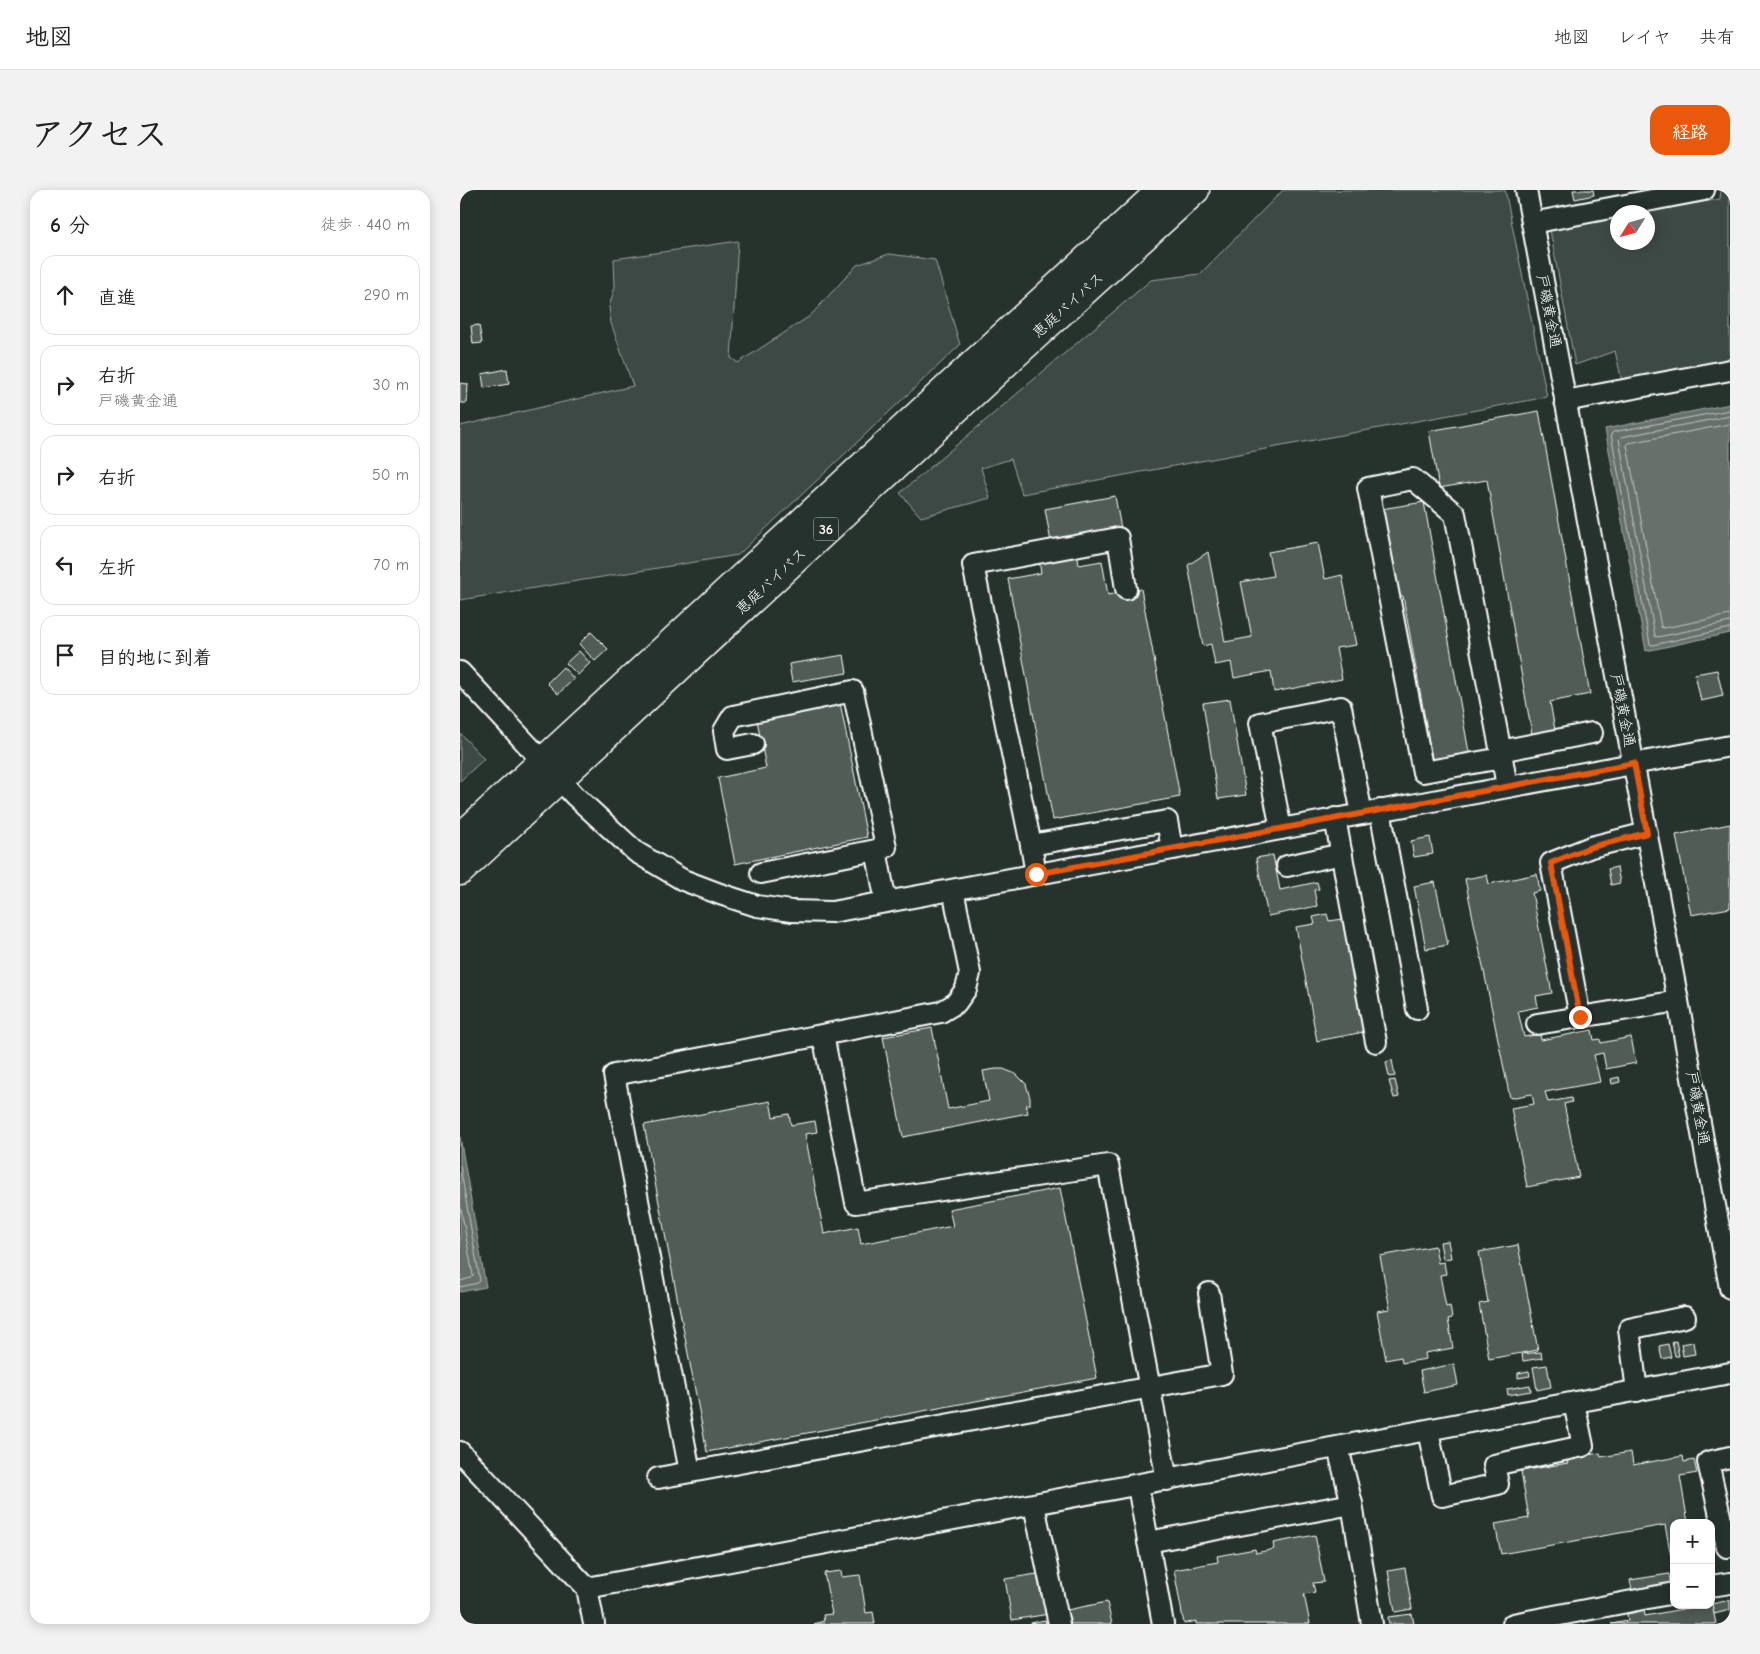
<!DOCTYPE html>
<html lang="ja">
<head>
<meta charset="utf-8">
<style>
	:root { --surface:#fff; --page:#f2f2f2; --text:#222; --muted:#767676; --line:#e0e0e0; --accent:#ea580c }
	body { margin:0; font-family:"Comic Neue","Klee One",sans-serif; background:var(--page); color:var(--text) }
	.controls { position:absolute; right:15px; bottom:15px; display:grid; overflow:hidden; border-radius:10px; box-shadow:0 2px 12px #0003 }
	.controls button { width:45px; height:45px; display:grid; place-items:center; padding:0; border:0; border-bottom:1px solid var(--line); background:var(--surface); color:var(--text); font:25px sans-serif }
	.compass { position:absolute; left:1150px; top:15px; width:45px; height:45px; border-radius:50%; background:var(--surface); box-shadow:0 2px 12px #0003; rotate:233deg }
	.stop { position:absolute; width:15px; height:15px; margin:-11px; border:4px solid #ea580c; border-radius:50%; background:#fff }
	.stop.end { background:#ea580c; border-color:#fff; box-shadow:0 1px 5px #0008 }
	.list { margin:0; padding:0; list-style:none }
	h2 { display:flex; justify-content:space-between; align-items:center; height:65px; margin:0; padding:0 20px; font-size:21px }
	h2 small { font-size:16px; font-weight:400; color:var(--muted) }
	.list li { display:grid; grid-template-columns:32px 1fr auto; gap:15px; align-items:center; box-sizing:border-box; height:80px; margin:0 10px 10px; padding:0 10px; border:1px solid var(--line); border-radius:15px }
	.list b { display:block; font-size:19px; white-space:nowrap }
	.list p { margin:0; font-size:16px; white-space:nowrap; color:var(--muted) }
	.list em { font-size:16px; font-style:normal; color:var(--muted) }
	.icon { flex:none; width:28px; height:28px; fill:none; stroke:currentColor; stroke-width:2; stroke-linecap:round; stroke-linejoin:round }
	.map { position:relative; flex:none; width:1270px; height:1434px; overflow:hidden; border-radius:15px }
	header { display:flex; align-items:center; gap:30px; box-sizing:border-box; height:70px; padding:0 25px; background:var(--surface); border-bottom:1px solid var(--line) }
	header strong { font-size:24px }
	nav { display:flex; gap:28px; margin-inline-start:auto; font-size:18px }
	.intro { display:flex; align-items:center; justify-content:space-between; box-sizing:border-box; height:120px; padding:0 30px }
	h1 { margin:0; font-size:35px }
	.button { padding:12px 22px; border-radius:15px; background:var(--accent); color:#fff; font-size:18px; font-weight:700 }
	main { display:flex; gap:30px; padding:0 30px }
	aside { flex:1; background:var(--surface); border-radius:15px; box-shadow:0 2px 12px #0003 }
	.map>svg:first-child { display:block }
	.green { fill:#3e4944; stroke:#9ea4a2 }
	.water { fill:#67706c; stroke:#a4a9a7 }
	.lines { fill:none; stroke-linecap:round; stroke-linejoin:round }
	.shore { stroke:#c2c6c4; stroke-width:1 }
	.building { fill:#515c57; stroke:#fff }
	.minor-casing { stroke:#fff; stroke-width:24 }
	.highway-casing { stroke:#fff; stroke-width:31 }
	.minor { stroke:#26332d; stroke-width:20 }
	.highway { stroke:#26332d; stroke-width:28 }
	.route { stroke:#ea580c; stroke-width:6 }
	.labels { text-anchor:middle; stroke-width:4.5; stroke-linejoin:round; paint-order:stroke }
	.shield { fill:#26332d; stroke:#bec2c0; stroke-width:1 }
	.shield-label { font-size:14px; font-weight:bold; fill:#fff }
	.street-label { font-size:15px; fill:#fff; stroke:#26332d }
</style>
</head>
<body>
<header>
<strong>地図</strong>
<nav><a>地図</a><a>レイヤ</a><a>共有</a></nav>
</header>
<div class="intro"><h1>アクセス</h1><a class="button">経路</a></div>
<main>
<aside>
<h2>6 分<small>徒歩 · 440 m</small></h2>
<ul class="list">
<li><svg class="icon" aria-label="ahead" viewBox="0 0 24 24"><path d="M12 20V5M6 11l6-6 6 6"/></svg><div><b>直進</b></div><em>290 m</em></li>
<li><svg class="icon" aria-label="right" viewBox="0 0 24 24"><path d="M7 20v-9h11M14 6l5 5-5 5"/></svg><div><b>右折</b><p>戸磯黄金通</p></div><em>30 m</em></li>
<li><svg class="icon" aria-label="right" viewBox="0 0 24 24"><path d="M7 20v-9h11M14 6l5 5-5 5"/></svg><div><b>右折</b></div><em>50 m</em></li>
<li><svg class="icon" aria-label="left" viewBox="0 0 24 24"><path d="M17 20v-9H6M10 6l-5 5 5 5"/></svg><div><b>左折</b></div><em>70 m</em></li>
<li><svg class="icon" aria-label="arrive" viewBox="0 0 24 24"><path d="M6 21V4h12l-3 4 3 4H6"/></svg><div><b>目的地に到着</b></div></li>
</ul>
</aside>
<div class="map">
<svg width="1270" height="1434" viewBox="0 0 1270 1434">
	<rect width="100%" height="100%" fill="#26332d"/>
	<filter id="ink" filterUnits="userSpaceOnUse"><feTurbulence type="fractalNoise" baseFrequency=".02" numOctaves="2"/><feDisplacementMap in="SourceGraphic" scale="10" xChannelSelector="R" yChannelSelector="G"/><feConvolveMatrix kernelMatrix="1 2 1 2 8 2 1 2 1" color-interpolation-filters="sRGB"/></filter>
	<g filter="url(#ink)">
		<!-- green -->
		<g class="green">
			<path d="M823,0H1045L1087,207L562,304L551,269L521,278L530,308L461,327L440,303L691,90L740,84Z"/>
			<path d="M1261,0H1270V171L1162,191L1155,161L1115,175L1090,40L1157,28L1158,52H1188L1187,22L1260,9Z"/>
			<path d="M278,51L271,168L278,173L350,126L397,75L429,64L475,70L500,155L278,365L0,410V236L173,196L151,133L149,117L155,97L154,69Z"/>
			<path d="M1,544L24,569L0,591V545Z"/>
		</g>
		<!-- water -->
		<g class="water">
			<path d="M1270,214V443L1186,461L1145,239Z"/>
			<path d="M0,947L26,1097L0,1102Z"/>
		</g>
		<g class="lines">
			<!-- shore -->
			<g class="shore">
				<path d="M1270,220L1153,242L1151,244L1190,454L1193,455L1270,438"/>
				<path d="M1270,226L1161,247L1159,249L1195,446L1198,447L1270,432"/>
				<path d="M1270,234L1169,253L1167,255L1201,437L1204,438L1270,425"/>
				<path d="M0,976L20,1091L18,1093L0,1097"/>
				<path d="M0,1013L13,1086L11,1088L0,1091"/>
			</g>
		</g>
		<!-- building -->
		<g class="building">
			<path d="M1113,0H1133L1134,5L1115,9Z"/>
			<path d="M19,135L22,153L13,154L11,136Z"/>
			<path d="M47,179L49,194L24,198L22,184Z"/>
			<path d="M0,193L8,194L7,213H0Z"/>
			<path d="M1079,221L1130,504L1090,512L1095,540L1072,544L1027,290L979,298L969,241Z"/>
			<path d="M655,306L661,339L591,352L585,319Z"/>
			<path d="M964,312L1010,568L973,574L943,406L937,407L921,319Z"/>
			<path d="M858,353L865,389L882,385L896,455L876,458L882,489L814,502L811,481L774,488L771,472L755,475L751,454L743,456L728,375L748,362L765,452L792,447L781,392L813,386L808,362Z"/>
			<path d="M617,362L619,375L642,371L648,405L681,399L720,607L593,630L548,389L581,383L579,370Z"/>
			<path d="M131,442L148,459L135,471L119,454Z"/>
			<path d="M119,461L130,473L118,485L106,473Z"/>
			<path d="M384,465L387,483L332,492L329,474Z"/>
			<path d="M103,477L114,489L98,504L87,493Z"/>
			<path d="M1257,480L1263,506L1241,511L1235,484Z"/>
			<path d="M770,509L786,605L758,609L743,513Z"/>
			<path d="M380,513L407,647L275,674L258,588L306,578L297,530Z"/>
			<path d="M1270,634V718L1231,725L1216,645Z"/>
			<path d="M970,647L973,664L954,667L951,651Z"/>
			<path d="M813,665L820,700L857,692L859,699L854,700L857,716L808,726L796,668Z"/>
			<path d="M1157,677L1160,693L1151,695L1148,679Z"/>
			<path d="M1077,684L1080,701L1072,703L1092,803L1076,806L1078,817L1058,821L1064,847L1080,844L1081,850L1132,840L1134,850L1140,849L1141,853L1171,847L1176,873L1146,879L1143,863L1134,865L1140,892L1085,902L1088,912L1111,908L1112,912L1104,914L1119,987L1067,997L1051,918L1074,914L1072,904L1050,908L1005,689L1027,685L1029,694Z"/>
			<path d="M975,692L988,755L966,759L954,696Z"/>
			<path d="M867,724L869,731L883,729L904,842L857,851L836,737L855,734L853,727Z"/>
			<path d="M472,838L488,919L529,911L523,881L536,879H543L556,884L566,894L570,908V915H566L568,923L443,947L423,847Z"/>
			<path d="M932,870L935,886L929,887L926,872Z"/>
			<path d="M1159,887L1160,892L1152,894L1151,889Z"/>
			<path d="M935,890L939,907L934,908L929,891Z"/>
			<path d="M310,911L313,927L329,924L331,935L355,931L357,942L345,944L364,1044L398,1037L401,1054L493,1036L489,1019L600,998L637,1188L247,1262L184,935Z"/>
			<path d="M988,1051L991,1068L983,1069L980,1052Z"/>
			<path d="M1058,1055L1078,1160L1029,1169L1019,1114L1028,1112L1019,1062Z"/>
			<path d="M975,1056L978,1073L984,1072L986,1084L980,1085L986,1117L990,1116L992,1128L988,1129L993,1158L965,1163L966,1169L942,1173L941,1167L926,1170L917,1121L930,1119L920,1066Z"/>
			<path d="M1216,1151L1219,1166H1215L1212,1152Z"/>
			<path d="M1233,1152L1235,1164L1223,1166L1221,1154Z"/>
			<path d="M1208,1154L1211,1167L1202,1169L1199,1156Z"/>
			<path d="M1081,1162L1082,1168L1063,1171L1062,1164Z"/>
			<path d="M994,1174L998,1195L964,1202L960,1181Z"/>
			<path d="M1087,1175L1091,1197L1077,1200L1073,1177Z"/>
			<path d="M1069,1181L1070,1186L1058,1188V1183Z"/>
			<path d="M1070,1195L1071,1201L1048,1205L1047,1199Z"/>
			<path d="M1171,1262L1173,1275L1223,1266L1224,1272L1234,1270L1237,1283L1220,1286L1228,1333H1214V1366H1211L1205,1335L1041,1364L1035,1334L1069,1328L1061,1281L1108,1273L1107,1268L1140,1263L1141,1267Z"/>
			<path d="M855,1345L864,1392L853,1393L855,1402L844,1404L850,1434H736V1431L724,1434L714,1380L758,1372L757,1366L795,1359L796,1363L814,1359L813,1353Z"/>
			<path d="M945,1378L952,1419L935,1422L928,1381Z"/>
			<path d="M381,1381L382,1387L400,1385L406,1423L413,1422L415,1434H354L364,1431L363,1425L372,1424L364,1383Z"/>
			<path d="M577,1384L581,1405L586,1404L589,1424L552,1430L545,1389Z"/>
			<path d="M1209,1384L1211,1399L1173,1405L1170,1390Z"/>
			<path d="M1270,1410V1420L1254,1424L1252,1414Z"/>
			<path d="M647,1412L652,1434H610L607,1420Z"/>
			<path d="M1252,1414L1256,1434H1151L1168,1431L1167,1424L1184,1420L1185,1426L1244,1415H1251Z"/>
			<path d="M952,1424L954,1434H929L928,1427Z"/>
			<path d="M585,1430L586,1434H571V1433Z"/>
		</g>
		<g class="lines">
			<defs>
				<g id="minor">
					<path d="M1066,0L1218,811L1270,1098"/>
					<path d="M1072,33L1244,0"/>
					<path d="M1105,211L1270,180"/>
					<path d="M0,482L115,606L176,662L223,690L260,704L297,716L331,721L372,722L1270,556"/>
					<path d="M293,554L267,559L264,541L273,526L393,501L426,657L416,660"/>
					<path d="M1040,561L1132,543"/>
					<path d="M1042,568L963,582L908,298L953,289L995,324L1042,568L1047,597"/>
					<path d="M920,620L957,819"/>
					<path d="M875,628L916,852"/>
					<path d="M821,639L800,533L881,517L902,624"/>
					<path d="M571,655L513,375L658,348L666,399"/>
					<path d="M827,676L882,664"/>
					<path d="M301,683L416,660L426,712"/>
					<path d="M576,684L571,655L707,631L712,659"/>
					<path d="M1120,827L1091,673L1131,657L1187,643"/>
					<path d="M1077,834L1218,811"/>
					<path d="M363,845L396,1013L648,975L707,1290"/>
					<path d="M1177,1201L1169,1139L1225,1127"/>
					<path d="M968,1241L982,1306L1038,1294L1034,1275L1123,1256L1114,1213"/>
					<path d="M878,1258L892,1314L912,1434"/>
					<path d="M0,1262L127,1398L134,1434"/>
					<path d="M230,1282L154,885L481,822L496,813L506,799L510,783L493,700"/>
					<path d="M198,1288L762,1184L749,1103"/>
					<path d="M678,1296L703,1434"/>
					<path d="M574,1315L599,1434"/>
					<path d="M688,1352L892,1314"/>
					<path d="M1267,1357L1248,1272L1270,1267"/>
					<path d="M1251,1396L1270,1393"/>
					<path d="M127,1398L1270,1183"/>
					<path d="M1053,1434L1214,1403"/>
				</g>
				<g id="highway">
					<path d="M0,648L702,0"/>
					<path d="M0,681L555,164L735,0"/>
				</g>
			</defs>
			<!-- minor casing -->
			<use href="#minor" class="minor-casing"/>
			<!-- highway casing -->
			<use href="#highway" class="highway-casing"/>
			<!-- minor -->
			<use href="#minor" class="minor"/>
			<!-- highway -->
			<use href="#highway" class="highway"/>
		</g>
	</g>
	<g class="lines" filter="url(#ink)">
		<!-- route -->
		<path class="route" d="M576,684L1174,573L1187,643L1131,657L1091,673L1120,827"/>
	</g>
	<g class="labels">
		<!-- shield labels -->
		<rect class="shield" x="353.5" y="327.5" width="25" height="23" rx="4"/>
		<g class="shield-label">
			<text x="366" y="344">36</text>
		</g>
		<!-- street labels -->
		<g class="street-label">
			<text transform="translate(608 115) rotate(-42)" y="5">恵庭バイパス</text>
			<text transform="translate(1089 121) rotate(79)" y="5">戸磯黄金通</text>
			<text transform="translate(311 391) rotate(-43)" y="5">恵庭バイパス</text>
			<text transform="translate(1163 520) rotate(79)" y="5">戸磯黄金通</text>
			<text transform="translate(1238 918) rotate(80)" y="5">戸磯黄金通</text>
		</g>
	</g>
</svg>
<div class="controls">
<button>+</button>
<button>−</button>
</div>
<svg class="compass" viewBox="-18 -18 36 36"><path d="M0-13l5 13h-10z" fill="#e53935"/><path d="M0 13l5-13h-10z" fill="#767676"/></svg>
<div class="stop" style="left:576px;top:684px"></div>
<div class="stop end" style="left:1120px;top:827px"></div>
</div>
</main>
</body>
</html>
